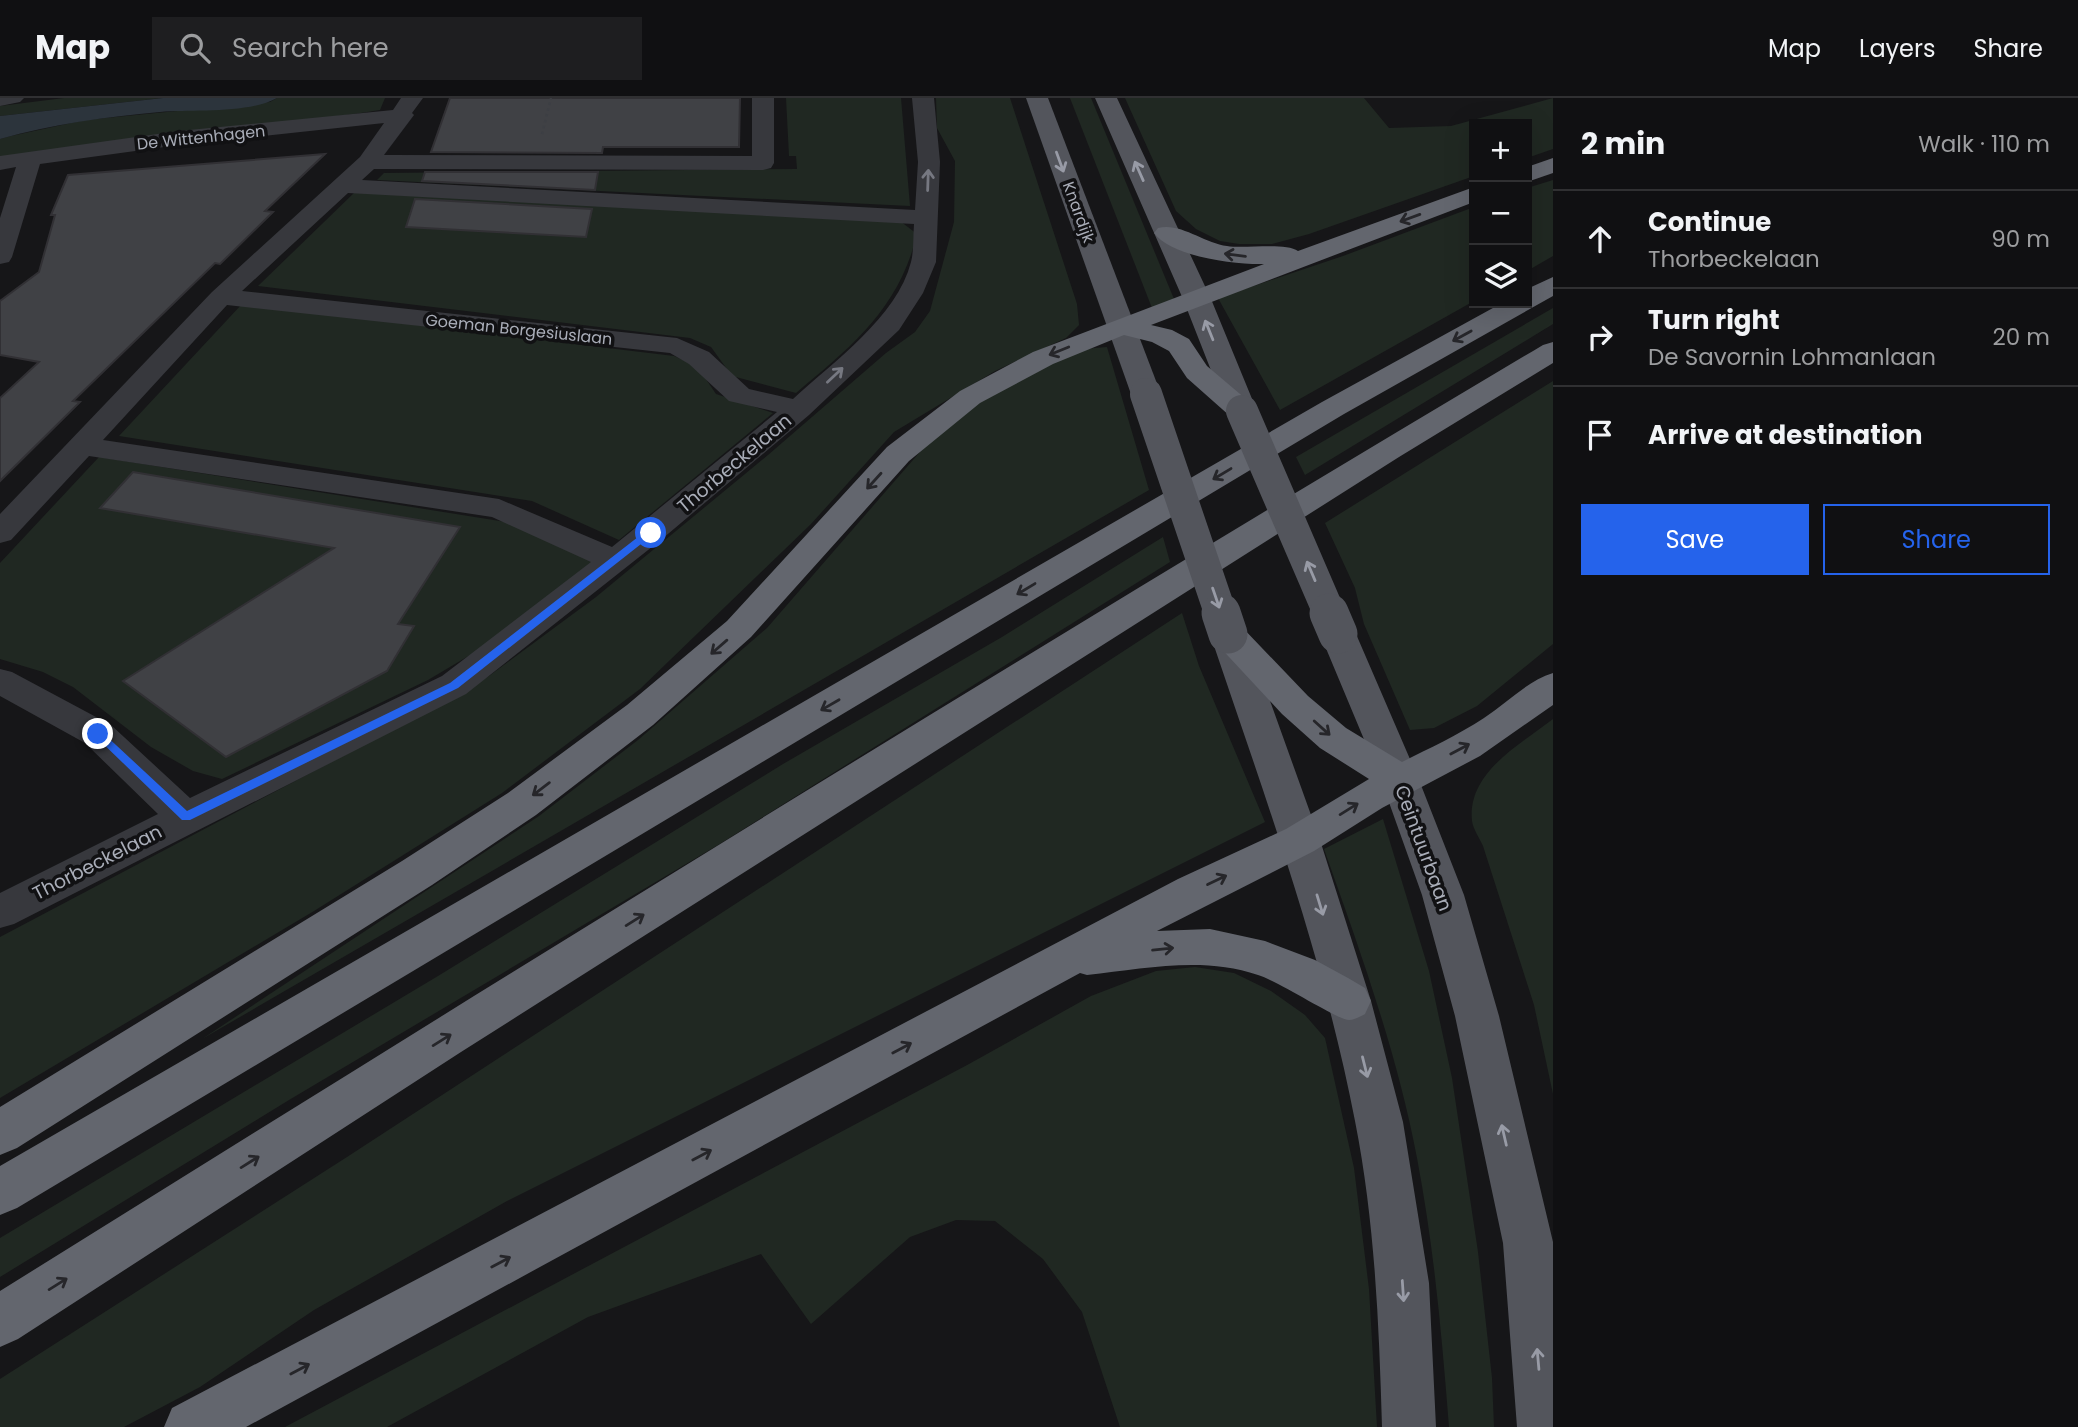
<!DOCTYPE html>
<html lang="en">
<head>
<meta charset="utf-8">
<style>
	:root { --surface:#101012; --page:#1e1e20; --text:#f1f3f6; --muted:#9c9d9f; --line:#303032; --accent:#2563eb }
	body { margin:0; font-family:Poppins,sans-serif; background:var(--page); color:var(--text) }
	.controls { position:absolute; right:21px; top:21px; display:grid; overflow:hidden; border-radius:0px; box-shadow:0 7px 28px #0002 }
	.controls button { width:63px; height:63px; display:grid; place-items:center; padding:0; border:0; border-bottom:2px solid var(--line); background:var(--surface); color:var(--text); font:35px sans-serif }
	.stop { position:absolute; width:21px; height:21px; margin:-16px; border:5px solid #2563eb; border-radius:50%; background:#fff }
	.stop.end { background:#2563eb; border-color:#fff; box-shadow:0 2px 7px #0008 }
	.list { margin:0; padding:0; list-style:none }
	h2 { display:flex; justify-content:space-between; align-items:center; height:91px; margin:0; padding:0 28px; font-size:30px }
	h2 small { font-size:23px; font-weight:400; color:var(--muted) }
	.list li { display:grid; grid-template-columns:46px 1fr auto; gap:21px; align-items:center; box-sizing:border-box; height:98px; padding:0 28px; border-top:2px solid var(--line) }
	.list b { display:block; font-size:26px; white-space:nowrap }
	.list p { margin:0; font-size:23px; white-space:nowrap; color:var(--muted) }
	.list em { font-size:23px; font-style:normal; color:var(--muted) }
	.actions { display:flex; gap:14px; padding:21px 28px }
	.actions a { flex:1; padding:16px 0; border:2px solid var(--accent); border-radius:0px; text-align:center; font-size:24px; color:var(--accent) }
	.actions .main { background:var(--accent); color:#fff }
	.icon { flex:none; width:38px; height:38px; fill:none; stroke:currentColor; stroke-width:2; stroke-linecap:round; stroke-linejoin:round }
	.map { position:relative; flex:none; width:1553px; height:1329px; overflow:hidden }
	header { display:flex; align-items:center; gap:42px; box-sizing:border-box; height:98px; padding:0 35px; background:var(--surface); border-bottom:2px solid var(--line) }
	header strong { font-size:33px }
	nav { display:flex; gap:38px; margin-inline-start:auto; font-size:24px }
	.search { width:490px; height:63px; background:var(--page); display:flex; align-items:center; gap:18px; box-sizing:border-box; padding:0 24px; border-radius:0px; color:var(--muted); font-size:26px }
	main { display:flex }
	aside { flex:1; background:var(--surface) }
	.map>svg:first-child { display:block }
	.green { fill:#202822 }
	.water { fill:#2c343c }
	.building { fill:#404145; stroke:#313034; stroke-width:2 }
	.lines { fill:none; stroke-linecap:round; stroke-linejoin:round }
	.path { stroke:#3d3f44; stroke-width:2.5; stroke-dasharray:2.5 3.5; stroke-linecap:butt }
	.minor { fill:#37383d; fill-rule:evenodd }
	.primary { fill:#53555c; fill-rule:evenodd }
	.motorway { fill:#63666e; fill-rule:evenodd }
	.primary-bridge-far1 { stroke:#53555c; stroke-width:32 }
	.primary-bridge { stroke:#53555c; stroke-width:39 }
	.oneway { stroke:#989ba6 }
	.oneway2 { stroke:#767881 }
	.oneway3 { stroke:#26262a }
	.route { fill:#2563eb }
	.labels { text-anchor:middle; stroke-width:7; stroke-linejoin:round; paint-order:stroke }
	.far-street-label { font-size:16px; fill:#a9adb8; stroke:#111113 }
	.street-label { font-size:19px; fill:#a9adb8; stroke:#111113 }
</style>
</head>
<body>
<header>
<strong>Map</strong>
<div class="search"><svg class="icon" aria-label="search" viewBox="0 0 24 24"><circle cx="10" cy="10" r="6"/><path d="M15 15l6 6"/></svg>Search here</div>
<nav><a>Map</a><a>Layers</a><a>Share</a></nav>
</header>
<main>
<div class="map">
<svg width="1553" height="1329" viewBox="0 0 1553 1329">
	<rect width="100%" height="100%" fill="#161618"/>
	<!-- green -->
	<g class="green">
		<path d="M64,0H163L0,18V8Z"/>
		<path d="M277,0H385L380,12L361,15L0,61V41L11,38L85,22L270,4Z"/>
		<path d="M786,0H901L910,108L377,82L384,75L797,71L796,58H789Z"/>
		<path d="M936,0H1010L1077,206L1079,227L1066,240L995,273L894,334L811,426L640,591L502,695L314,813L0,1000V839L420,617L489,578L596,499L768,357L886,255L915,234L930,213L954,124L955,63L937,30Z"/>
		<path d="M1070,0H1091L1174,201L1152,210Z"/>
		<path d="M1125,0H1364L1389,30L1451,28L1553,0V51L1527,60V26H1474V78L1309,136L1272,146H1239L1220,143L1196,131L1176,113Z"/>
		<path d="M1553,82V158L1527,173V90Z"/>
		<path d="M355,94L900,123L917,136C899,211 852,248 796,295L732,278L711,249L690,240L258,188Z"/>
		<path d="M1474,109V203L1280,312L1218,200L1343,158Z"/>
		<path d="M242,206L674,258L697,268L716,296L773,315L619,442L532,403L119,338Z"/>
		<path d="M1553,210V226L1305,377L1296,359Z"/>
		<path d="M1107,249L1149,392L202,941L539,718L638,642L767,530L926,347L982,302L1033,272L1083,251Z"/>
		<path d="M1553,283V546L1477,608L1434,630L1410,632L1364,526L1355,490L1325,425Z"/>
		<path d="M99,359L506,424L595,463L492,544L428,582L222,681L193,673L151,649L73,589L43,574L0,561V465Z"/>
		<path d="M1163,439L1170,464L718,747L289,1002L0,1179V1140L438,878L783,666L1002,539Z"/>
		<path d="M1182,515L1199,568L1265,724L507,1103L314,1212L200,1289L124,1329H0V1281L347,1059Z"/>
		<path d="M1553,621V996L1534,907L1483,748C1480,741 1473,731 1472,723C1467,674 1521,646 1553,621Z"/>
		<path d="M1383,721L1429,873L1452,980L1478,1154L1492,1280L1494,1329H1449C1442,1239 1434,1149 1417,1060C1397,954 1360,853 1324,751Z"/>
		<path d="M1195,869L1234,875L1271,893L1305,917L1325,940L1354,1070L1369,1191L1377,1329H1120L1082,1214L1043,1161L995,1123L956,1122L910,1139L811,1226L761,1156L588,1219L387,1329H285L969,966L1091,898L1156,873Z"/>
	</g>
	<!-- water -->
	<path class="water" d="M163,0H277C248,16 193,11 160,14C106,19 52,26 0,41V18Z"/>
	<!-- building -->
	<g class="building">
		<path d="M450,0H740L739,49H603L602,55L431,54Z"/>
		<path d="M325,56L265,113L273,114L220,166L215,165L73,303L80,304L0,383V300L39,264L0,257V203L39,174L55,117H51L68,77Z"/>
		<path d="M425,74H598L595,92L422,83Z"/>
		<path d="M415,101L592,111L586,139L406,129Z"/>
		<path d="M133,374L269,397L460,429L398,526L414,528L387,573L226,659L123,583L334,450L100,410Z"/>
	</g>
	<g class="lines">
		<!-- path -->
		<path class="path" d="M542,36L551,0"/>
		<!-- minor -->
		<g class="minor">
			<path d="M0,0H24L20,4L0,8Z"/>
			<path d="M401,0H423L412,15L414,17L384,57L752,58V0H774V65L771,70L763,72L374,71L362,82L915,112L918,64L912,0H934L940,64L936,164L923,195L899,232L809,317L662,441L466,596L14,826L0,830V795L158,716L85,645L0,598V571L12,574L111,627L190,700L442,578L591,464L492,419L89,358L11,442L0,445V416L212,194L360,59L384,25L179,47L40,66L12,159L9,164L0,166V120L16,69L0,72V58L179,33L393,12ZM348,95L914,126C913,138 914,153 911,164C897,219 833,264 793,301L749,291L709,254L677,240L242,193ZM227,207L670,255L689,266L729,303L777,314L612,449L499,401L103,342Z"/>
		</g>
		<!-- primary -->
		<g class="primary">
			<path d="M1026,0H1048L1161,296L1156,302L1146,305L1136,302L1131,296Z"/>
			<path d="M1095,0H1117L1211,201L1257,313L1253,319L1242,322L1231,319L1227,313L1183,201Z"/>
			<path d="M1228,524L1240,527L1246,536L1320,742L1371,903L1403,1024L1429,1185L1436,1329H1382C1379,1227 1375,1124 1355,1023C1323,857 1264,696 1210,536L1216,527Z"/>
			<path d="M1338,524L1350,527L1356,536L1419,682L1464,797L1499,918L1553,1144V1329H1517L1503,1145L1455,918L1422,797L1381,682L1320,536L1326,527Z"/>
		</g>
		<!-- motorway -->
		<g class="motorway">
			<path d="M1553,60V75L1527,84V69Z"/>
			<path d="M1474,89V104L1151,227L1172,232L1189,241L1207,268L1253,307L1257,313L1253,319L1242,322L1231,319L1187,280L1169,253L1152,244L1124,237L1053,266L980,305L909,363L751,539L653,627L536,717L432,787L17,1050L0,1057V1009L402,763L508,695L627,607L727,523L887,349L960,293L1033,254L1264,166C1237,167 1171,159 1154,135L1158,130C1180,124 1204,145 1227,148C1245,151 1286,144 1298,153Z"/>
			<path d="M1553,179V198L1344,316L17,1110L0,1117V1068L1322,304L1502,205H1527V191Z"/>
			<path d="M1553,244V265L1399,359L461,954L18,1241L0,1249V1193C512,874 1024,555 1543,247Z"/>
			<path d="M1228,524L1240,527L1308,598L1346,630L1402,664C1430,650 1458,637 1484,620C1507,605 1527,583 1553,575V607L1480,658L1382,710L1314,753L1157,833L1210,831L1265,843L1315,862L1348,880L1365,890L1371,903L1365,916C1361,918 1354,922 1349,922C1338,922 1278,883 1258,877C1202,858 1144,871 1087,877L1080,875L246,1329H164L172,1310L1178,781L1286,731L1369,681L1320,650L1282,616L1216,545L1210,536L1216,527Z"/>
		</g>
		<!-- primary-bridge-far1 -->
		<g class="primary-bridge-far1">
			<path d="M1146,296L1221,517"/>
			<path d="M1242,313L1330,517"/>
		</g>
		<!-- primary-bridge -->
		<g class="primary-bridge">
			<path d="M1221,515L1228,536"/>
			<path d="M1329,515L1338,536"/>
		</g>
	</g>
	<!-- one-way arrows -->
	<defs><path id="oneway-shaft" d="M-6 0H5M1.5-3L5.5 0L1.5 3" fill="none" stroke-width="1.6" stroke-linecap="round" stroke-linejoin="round" transform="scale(1.75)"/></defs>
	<g class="oneway">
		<use href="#oneway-shaft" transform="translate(1060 64) rotate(70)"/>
		<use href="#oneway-shaft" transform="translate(1139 73) rotate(-114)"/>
		<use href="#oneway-shaft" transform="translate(1209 232) rotate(-112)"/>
		<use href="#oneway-shaft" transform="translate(1311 473) rotate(-113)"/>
		<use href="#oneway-shaft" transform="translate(1216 500) rotate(71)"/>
		<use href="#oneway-shaft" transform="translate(1320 807) rotate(73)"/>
		<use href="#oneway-shaft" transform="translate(1365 969) rotate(76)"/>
		<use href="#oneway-shaft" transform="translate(1504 1037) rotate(-103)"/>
		<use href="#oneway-shaft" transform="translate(1403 1193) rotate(86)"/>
		<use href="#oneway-shaft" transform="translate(1538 1261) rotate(-95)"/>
	</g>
	<g class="oneway2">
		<use href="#oneway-shaft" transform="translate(928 82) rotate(-88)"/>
		<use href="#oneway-shaft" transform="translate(835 277) rotate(-43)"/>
	</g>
	<g class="oneway3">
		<use href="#oneway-shaft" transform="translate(1410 120) rotate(160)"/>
		<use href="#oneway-shaft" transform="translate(1235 157) rotate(-173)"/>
		<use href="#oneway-shaft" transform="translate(1462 238) rotate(151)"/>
		<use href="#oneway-shaft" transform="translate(1059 253) rotate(158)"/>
		<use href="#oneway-shaft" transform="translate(1222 376) rotate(149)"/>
		<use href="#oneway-shaft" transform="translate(874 383) rotate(132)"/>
		<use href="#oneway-shaft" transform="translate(1026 491) rotate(149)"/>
		<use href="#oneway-shaft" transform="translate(719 549) rotate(139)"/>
		<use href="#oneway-shaft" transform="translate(830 607) rotate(150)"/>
		<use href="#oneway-shaft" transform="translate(1322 630) rotate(42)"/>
		<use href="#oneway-shaft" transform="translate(1460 651) rotate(-28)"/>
		<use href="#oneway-shaft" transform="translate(541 691) rotate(143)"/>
		<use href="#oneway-shaft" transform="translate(1349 711) rotate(-32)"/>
		<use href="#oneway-shaft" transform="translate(1217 782) rotate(-26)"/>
		<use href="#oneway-shaft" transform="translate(635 822) rotate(-32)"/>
		<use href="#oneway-shaft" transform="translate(1163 851) rotate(-6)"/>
		<use href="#oneway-shaft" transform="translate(442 942) rotate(-32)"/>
		<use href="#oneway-shaft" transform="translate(902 950) rotate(-28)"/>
		<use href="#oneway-shaft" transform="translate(702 1057) rotate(-28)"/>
		<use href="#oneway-shaft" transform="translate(250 1064) rotate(-32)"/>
		<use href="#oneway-shaft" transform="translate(501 1164) rotate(-28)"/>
		<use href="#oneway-shaft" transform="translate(58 1186) rotate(-32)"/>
		<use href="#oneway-shaft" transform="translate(300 1271) rotate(-28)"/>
	</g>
	<!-- route -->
	<path class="route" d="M647,432L655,435L458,590L190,722H182L93,636L98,632L102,634L187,713L450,585Z"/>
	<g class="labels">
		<!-- far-street labels -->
		<g class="far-street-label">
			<text transform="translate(201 39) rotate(-6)" y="6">De Wittenhagen</text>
			<text transform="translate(1079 114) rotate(70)" y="6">Knardijk</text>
			<text transform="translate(519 231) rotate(6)" y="6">Goeman Borgesiuslaan</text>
		</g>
		<!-- street labels -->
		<g class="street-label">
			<text transform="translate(734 365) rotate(-40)" y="7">Thorbeckelaan</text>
			<text transform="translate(1424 750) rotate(70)" y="7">Ceintuurbaan</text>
			<text transform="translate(97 764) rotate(-27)" y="7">Thorbeckelaan</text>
		</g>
	</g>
</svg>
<div class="controls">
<button>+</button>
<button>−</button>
<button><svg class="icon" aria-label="layers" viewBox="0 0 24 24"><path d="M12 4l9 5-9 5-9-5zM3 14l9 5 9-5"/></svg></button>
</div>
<div class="stop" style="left:651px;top:435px"></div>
<div class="stop end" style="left:98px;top:636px"></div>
</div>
<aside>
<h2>2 min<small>Walk · 110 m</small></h2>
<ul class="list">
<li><svg class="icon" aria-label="ahead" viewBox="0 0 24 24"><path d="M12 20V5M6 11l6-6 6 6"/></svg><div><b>Continue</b><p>Thorbeckelaan</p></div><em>90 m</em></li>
<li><svg class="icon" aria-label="right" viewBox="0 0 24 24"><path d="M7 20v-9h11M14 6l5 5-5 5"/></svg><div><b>Turn right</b><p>De Savornin Lohmanlaan</p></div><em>20 m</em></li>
<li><svg class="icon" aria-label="arrive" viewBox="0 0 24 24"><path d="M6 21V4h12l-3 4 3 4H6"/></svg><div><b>Arrive at destination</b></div></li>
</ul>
<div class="actions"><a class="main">Save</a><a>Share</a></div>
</aside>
</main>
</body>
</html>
